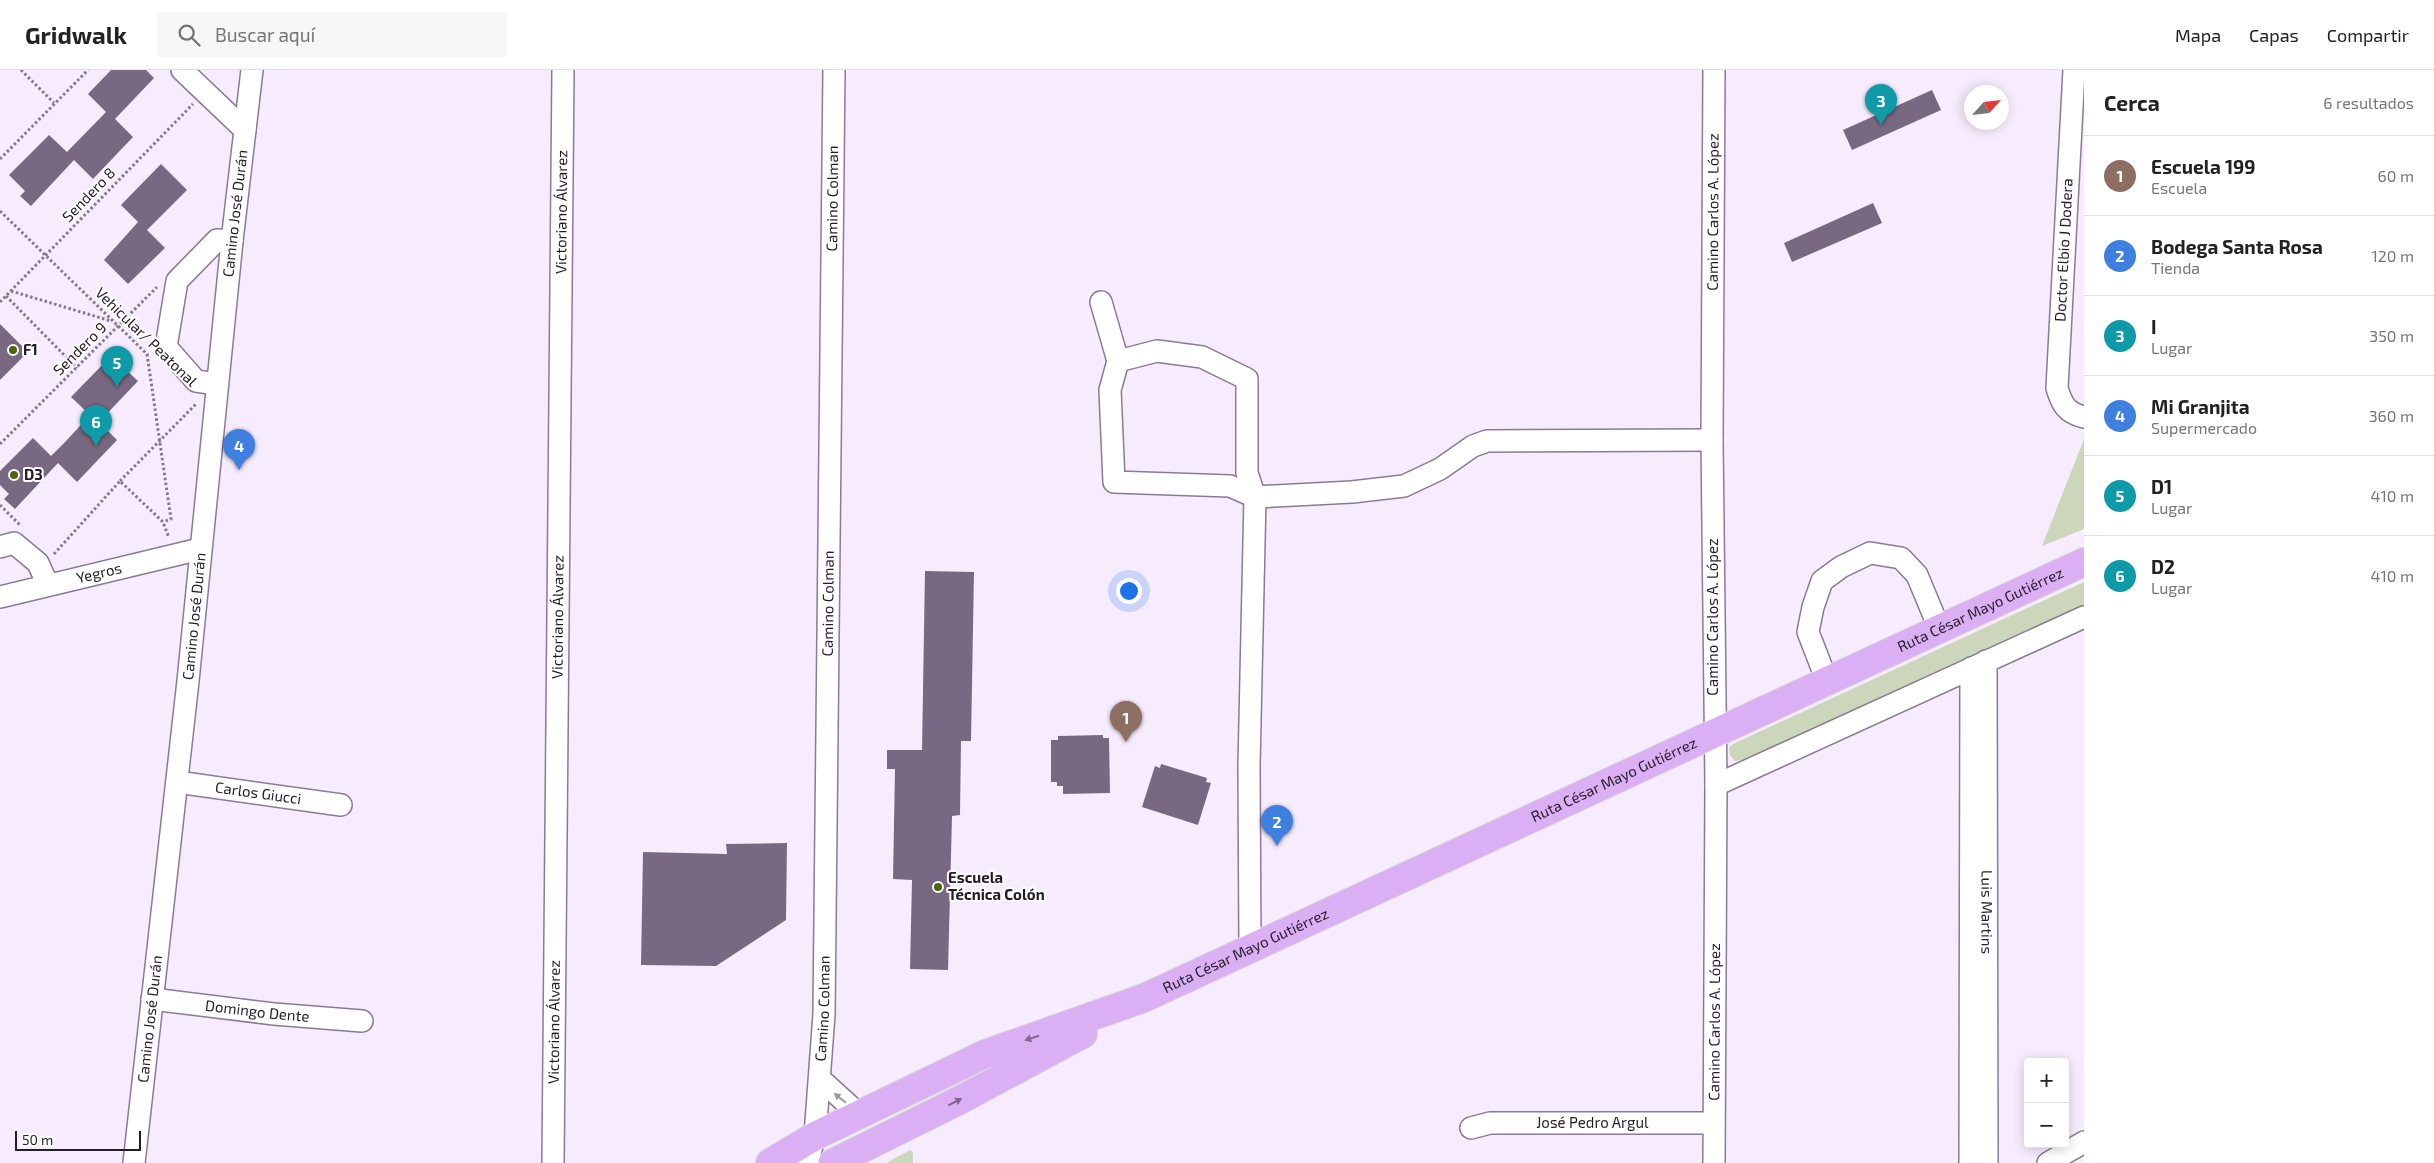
<!DOCTYPE html>
<html lang="es">
<head>
<meta charset="utf-8">
<style>
	:root { --surface:#fff; --page:#f6f6f6; --text:#222; --muted:#767676; --line:#e0e0e0; --accent:#b45309 }
	body { margin:0; font-family:"Exo 2",sans-serif; background:var(--page); color:var(--text) }
	.controls { position:absolute; right:15px; bottom:15px; display:grid; overflow:hidden; border-radius:5px; box-shadow:0 2px 12px #0003 }
	.controls button { width:45px; height:45px; display:grid; place-items:center; padding:0; border:0; border-bottom:1px solid var(--line); background:var(--surface); color:var(--text); font:25px sans-serif }
	.compass { position:absolute; left:1964px; top:15px; width:45px; height:45px; border-radius:50%; background:var(--surface); box-shadow:0 2px 12px #0003; rotate:63deg }
	.scale { position:absolute; left:15px; bottom:12px; width:126px; box-sizing:border-box; padding-left:5px; border:2px solid #241d28; border-top:0; font-size:14px; line-height:18px; white-space:nowrap; color:#241d28; -webkit-text-stroke:4px #fefefe; paint-order:stroke }
	.you { position:absolute; left:1128px; top:520px; width:18px; height:18px; margin:-12px; border:4px solid #fff; border-radius:50%; background:#1a73e8; box-shadow:0 0 0 8px #1a73e833 }
	.badge { display:grid; place-items:center; width:32px; height:32px; border-radius:50%; background:var(--accent); color:#fff; font-size:16px; font-weight:700 }
	.pin { position:absolute; translate:-50% -41px; filter:drop-shadow(0 1px 2px #0008) }
	.pin::after { content:''; position:absolute; top:26px; width:18px; height:15px; background:inherit; clip-path:polygon(0 0,100% 0,50% 100%) }
	.list { margin:0; padding:0; list-style:none }
	h2 { display:flex; justify-content:space-between; align-items:center; height:65px; margin:0; padding:0 20px; font-size:21px }
	h2 small { font-size:16px; font-weight:400; color:var(--muted) }
	.list li { display:grid; grid-template-columns:32px 1fr auto; gap:15px; align-items:center; box-sizing:border-box; height:80px; padding:0 20px; border-top:1px solid var(--line) }
	.list b { display:block; font-size:19px; white-space:nowrap }
	.list p { margin:0; font-size:16px; white-space:nowrap; color:var(--muted) }
	.list em { font-size:16px; font-style:normal; color:var(--muted) }
	.icon { flex:none; width:28px; height:28px; fill:none; stroke:currentColor; stroke-width:2; stroke-linecap:round; stroke-linejoin:round }
	.map { position:relative; flex:none; width:2084px; height:1093px; overflow:hidden }
	header { display:flex; align-items:center; gap:30px; box-sizing:border-box; height:70px; padding:0 25px; background:var(--surface); border-bottom:1px solid var(--line) }
	header strong { font-size:24px }
	nav { display:flex; gap:28px; margin-inline-start:auto; font-size:18px }
	.search { width:350px; height:45px; background:var(--page); display:flex; align-items:center; gap:12px; box-sizing:border-box; padding:0 18px; border-radius:5px; color:var(--muted); font-size:19px }
	main { display:flex }
	aside { flex:1; background:var(--surface) }
	.map>svg:first-child { display:block }
	.green { fill:#cbd6ba }
	.building { fill:#786882 }
	.lines { fill:none; stroke-linecap:round; stroke-linejoin:round }
	.minor-casing { stroke:#8a7a94; stroke-width:24 }
	.major-casing { stroke:#d8d6d8; stroke-width:30 }
	.path { stroke:#837a89; stroke-width:3; stroke-dasharray:2.5 2.5; stroke-linecap:butt }
	.minor { stroke:#fff; stroke-width:21 }
	.major { stroke:#dbaff4; stroke-width:28 }
	.oneway { fill:#80668e }
	.oneway2 { fill:#9c999e }
	.poi-dot { fill:#4d6411; stroke:#fefefe; stroke-width:2 }
	.labels { text-anchor:middle; stroke-width:4; stroke-linejoin:round; paint-order:stroke }
	.street-label { font-size:15px; fill:#241d28; stroke:#fefefe }
	.poi-label { font-size:15px; font-weight:bold; fill:#241d28; stroke:#fefefe; text-anchor:start }
</style>
</head>
<body>
<header>
<strong>Gridwalk</strong>
<div class="search"><svg class="icon" aria-label="search" viewBox="0 0 24 24"><circle cx="10" cy="10" r="6"/><path d="M15 15l6 6"/></svg>Buscar aquí</div>
<nav><a>Mapa</a><a>Capas</a><a>Compartir</a></nav>
</header>
<main>
<div class="map">
<svg width="2084" height="1093" viewBox="0 0 2084 1093">
	<rect width="100%" height="100%" fill="#f7ecfe"/>
	<!-- green -->
	<g class="green">
		<path d="M2084,369V459L2042,476Z"/>
		<path d="M2084,512V540L1750,689L1735,691L1730,685L1729,678L1733,674Z"/>
		<path d="M910,1080L913,1082V1093H886Z"/>
	</g>
	<!-- building -->
	<g class="building">
		<path d="M111,0H146L154,8L115,49L133,67L93,109L74,90L31,136L20,126L25,121L9,105L49,65L67,82L106,42L88,24Z"/>
		<path d="M1932,20L1941,40L1852,80L1843,60Z"/>
		<path d="M161,94L187,120L147,160L165,178L128,214L104,190L138,152L121,135Z"/>
		<path d="M1873,133L1882,153L1792,192L1784,173Z"/>
		<path d="M0,254L28,282L0,310Z"/>
		<path d="M111,286L138,311L99,352L117,370L77,412L58,393L15,439L4,429L9,424L0,415V401L33,368L51,386L66,371L90,345L71,327Z"/>
		<path d="M925,501L974,502L971,671H961L960,745L952,746L948,900L910,899L912,810L893,809L895,699H887V680H922Z"/>
		<path d="M1103,665V668H1109L1110,723L1063,724V716H1057V712H1051V670H1058V666Z"/>
		<path d="M1161,694L1207,708L1206,712L1211,713L1198,755L1142,737L1155,696L1160,698Z"/>
		<path d="M787,773L786,850L716,896L641,895L643,782L727,784L726,774Z"/>
	</g>
	<g class="lines">
		<defs>
			<g id="minor">
				<path d="M182,0L245,60"/>
				<path d="M2074,0L2057,318C2062,335 2067,343 2084,347"/>
				<path d="M1101,232L1118,291L1157,281L1202,287L1247,309V403L1255,427L1249,696L1250,879"/>
				<path d="M1118,291L1110,320L1114,412L1230,416L1255,427L1352,422L1404,416L1440,399L1473,376L1487,371L1712,370"/>
				<path d="M217,314L196,311L166,277L177,211L217,170L232,171"/>
				<path d="M0,477L14,473L38,493L48,515"/>
				<path id="s1" d="M0,527L200,479"/>
				<path id="s2" d="M1986,591L1987,1093"/>
				<path d="M1827,611L1808,562L1813,537L1822,511L1841,497L1870,483L1901,488L1917,505L1939,558"/>
				<path id="s3" d="M177,712L341,735"/>
				<path d="M1716,715L2084,547"/>
				<path id="s4" d="M152,929L274,944L362,951"/>
				<path d="M820,1009L852,1038L864,1043"/>
				<path id="s5" d="M1471,1058L1490,1053H1714"/>
				<path id="s6" d="M134,1093L188,611L232,171L252,0"/>
				<path id="s7" d="M553,1093L563,0"/>
				<path id="s8" d="M807,1093L815,1066L824,944L834,0"/>
				<path id="s9" d="M1714,1093L1716,715L1712,370L1714,0"/>
				<path d="M1970,1093L1971,598"/>
				<path d="M2048,1093L2084,1072"/>
			</g>
			<g id="major">
				<path id="s10" d="M770,1093L815,1066L985,984L1144,928L2084,492"/>
				<path d="M833,1093L958,1031L1083,964"/>
			</g>
		</defs>
		<!-- minor casing -->
		<use href="#minor" class="minor-casing"/>
		<!-- major casing -->
		<use href="#major" class="major-casing"/>
		<!-- path -->
		<g class="path">
			<path d="M21,0L54,33"/>
			<path d="M0,89L88,0"/>
			<path d="M0,141L148,285"/>
			<path d="M11,221L111,251"/>
			<path d="M6,226L77,298"/>
			<path d="M0,232L193,34"/>
			<path d="M147,284L171,449L163,452"/>
			<path d="M0,374L157,217"/>
			<path d="M120,411L197,333"/>
			<path d="M0,435L21,456"/>
			<path d="M54,484L120,411L163,452L169,468"/>
		</g>
		<!-- minor -->
		<use href="#minor" class="minor"/>
		<!-- major -->
		<use href="#major" class="major"/>
	</g>
	<!-- one-way arrows -->
	<defs><path id="oneway-solid" d="M-6-.8H1V-3.2L6.5 0L1 3.2V.8H-6Z" transform="scale(1.25)"/></defs>
	<g class="oneway">
		<use href="#oneway-solid" transform="translate(1032 968) rotate(162)"/>
		<use href="#oneway-solid" transform="translate(955 1032) rotate(-27)"/>
	</g>
	<use class="oneway2" href="#oneway-solid" transform="translate(840 1028) rotate(-141)"/>
	<!-- markers -->
	<g class="poi-dot">
		<circle cx="13" cy="280" r="5"/>
		<circle cx="14" cy="405" r="5"/>
		<circle cx="938" cy="817" r="5"/>
	</g>
	<g class="labels">
		<!-- street labels -->
		<g class="street-label">
			<text transform="translate(89 125) rotate(-46)" y="5">Sendero 8</text>
			<text dy="5" stroke="none"><textPath href="#s8" startOffset="966">Camino Colman</textPath></text>
			<text dy="5" stroke="none"><textPath href="#s7" startOffset="951">Victoriano Álvarez</textPath></text>
			<text dy="5" stroke="none"><textPath href="#s9" startOffset="951">Camino Carlos A. López</textPath></text>
			<text dy="5" stroke="none"><textPath href="#s6" startOffset="955">Camino José Durán</textPath></text>
			<text transform="translate(2064 180) rotate(-87)" y="5">Doctor Elbio J Dodera</text>
			<text transform="translate(146 267) rotate(44)" y="5">Vehicular/ Peatonal</text>
			<text transform="translate(80 279) rotate(-45)" y="5">Sendero 9</text>
			<text dy="5" stroke="none"><textPath href="#s1" startOffset="102">Yegros</textPath></text>
			<text dy="5" stroke="none"><textPath href="#s8" startOffset="561">Camino Colman</textPath></text>
			<text dy="5" stroke="none"><textPath href="#s10" startOffset="1332">Ruta César Mayo Gutiérrez</textPath></text>
			<text dy="5" stroke="none"><textPath href="#s7" startOffset="546">Victoriano Álvarez</textPath></text>
			<text dy="5" stroke="none"><textPath href="#s6" startOffset="550">Camino José Durán</textPath></text>
			<text transform="translate(1713 547) rotate(-90)" y="5">Camino Carlos A. López</text>
			<text dy="5" stroke="none"><textPath href="#s10" startOffset="928">Ruta César Mayo Gutiérrez</textPath></text>
			<text dy="5" stroke="none"><textPath href="#s3" startOffset="82">Carlos Giucci</textPath></text>
			<text dy="5" stroke="none"><textPath href="#s2" startOffset="251">Luis Martins</textPath></text>
			<text dy="5" stroke="none"><textPath href="#s10" startOffset="522">Ruta César Mayo Gutiérrez</textPath></text>
			<text dy="5" stroke="none"><textPath href="#s8" startOffset="156">Camino Colman</textPath></text>
			<text dy="5" stroke="none"><textPath href="#s4" startOffset="106">Domingo Dente</textPath></text>
			<text dy="5" stroke="none"><textPath href="#s6" startOffset="145">Camino José Durán</textPath></text>
			<text dy="5" stroke="none"><textPath href="#s7" startOffset="141">Victoriano Álvarez</textPath></text>
			<text dy="5" stroke="none"><textPath href="#s9" startOffset="141">Camino Carlos A. López</textPath></text>
			<text dy="5" stroke="none"><textPath href="#s5" startOffset="122">José Pedro Argul</textPath></text>
		</g>
		<!-- poi labels -->
		<g class="poi-label">
			<text x="23" y="285">F1</text>
			<text x="24" y="410">D3</text>
			<text x="948" y="813">Escuela<tspan x="948" dy="17">Técnica Colón</tspan></text>
		</g>
	</g>
</svg>
<div class="controls">
<button>+</button>
<button>−</button>
</div>
<svg class="compass" viewBox="-18 -18 36 36"><path d="M0-13l5 13h-10z" fill="#e53935"/><path d="M0 13l5-13h-10z" fill="#767676"/></svg>
<div class="scale">50 m</div>
<div class="you"></div>
<div class="pin badge" style="left:1126px;top:672px;background:#8d6e63">1</div>
<div class="pin badge" style="left:1277px;top:776px;background:#3f7fe0">2</div>
<div class="pin badge" style="left:1881px;top:55px;background:#0f9aa8">3</div>
<div class="pin badge" style="left:239px;top:400px;background:#3f7fe0">4</div>
<div class="pin badge" style="left:117px;top:317px;background:#0f9aa8">5</div>
<div class="pin badge" style="left:96px;top:376px;background:#0f9aa8">6</div>
</div>
<aside>
<h2>Cerca<small>6 resultados</small></h2>
<ul class="list">
<li><span class="badge" style="background:#8d6e63">1</span><div><b>Escuela 199</b><p>Escuela</p></div><em>60 m</em></li>
<li><span class="badge" style="background:#3f7fe0">2</span><div><b>Bodega Santa Rosa</b><p>Tienda</p></div><em>120 m</em></li>
<li><span class="badge" style="background:#0f9aa8">3</span><div><b>I</b><p>Lugar</p></div><em>350 m</em></li>
<li><span class="badge" style="background:#3f7fe0">4</span><div><b>Mi Granjita</b><p>Supermercado</p></div><em>360 m</em></li>
<li><span class="badge" style="background:#0f9aa8">5</span><div><b>D1</b><p>Lugar</p></div><em>410 m</em></li>
<li><span class="badge" style="background:#0f9aa8">6</span><div><b>D2</b><p>Lugar</p></div><em>410 m</em></li>
</ul>
</aside>
</main>
</body>
</html>
